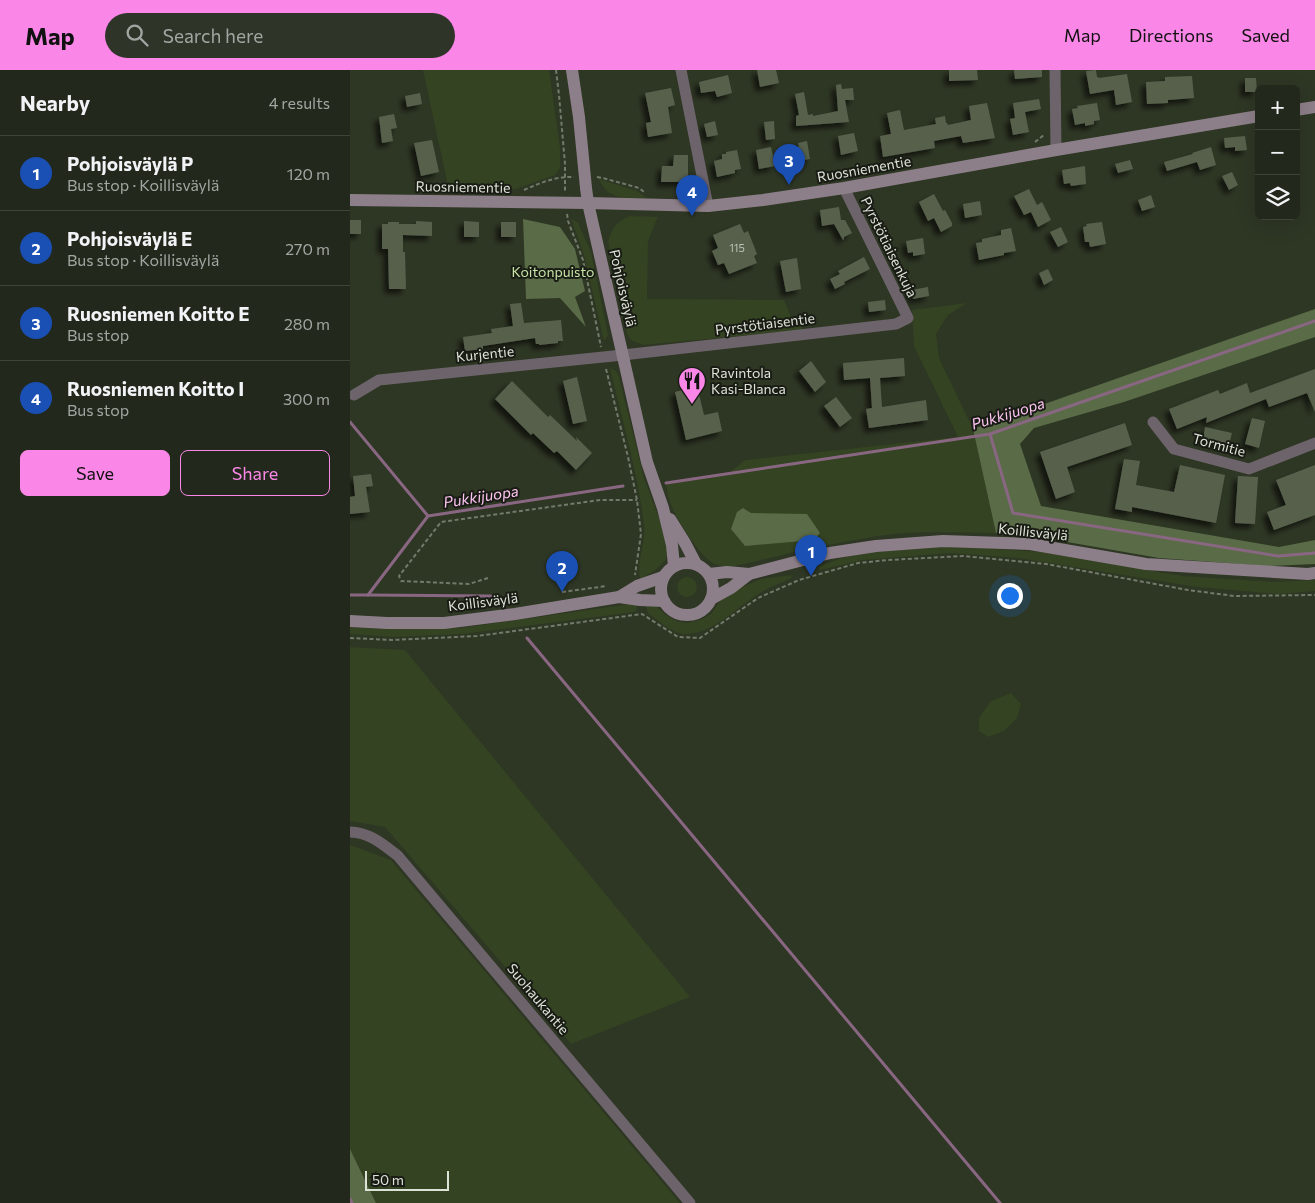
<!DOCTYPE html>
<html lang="en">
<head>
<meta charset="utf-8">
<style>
	:root { --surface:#22281b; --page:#2e3428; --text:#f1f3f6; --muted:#a2a6a3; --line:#3f443a; --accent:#fa87e7 }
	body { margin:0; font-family:Commissioner,sans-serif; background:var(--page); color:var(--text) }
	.controls { position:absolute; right:15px; top:15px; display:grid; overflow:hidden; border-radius:8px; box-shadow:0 5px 20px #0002 }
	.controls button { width:45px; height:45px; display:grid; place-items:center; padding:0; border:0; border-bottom:1px solid var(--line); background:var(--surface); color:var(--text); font:25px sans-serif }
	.scale { position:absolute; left:15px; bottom:12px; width:84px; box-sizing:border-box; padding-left:5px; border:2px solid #dde2d7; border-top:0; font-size:14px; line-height:18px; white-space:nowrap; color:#dde2d7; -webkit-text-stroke:4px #181c14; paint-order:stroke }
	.you { position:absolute; left:659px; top:525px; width:18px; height:18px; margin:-12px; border:4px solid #fff; border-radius:50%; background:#1a73e8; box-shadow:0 0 0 8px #1a73e833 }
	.badge { display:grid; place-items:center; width:32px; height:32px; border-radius:50%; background:var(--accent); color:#fff; font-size:16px; font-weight:700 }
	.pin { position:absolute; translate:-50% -41px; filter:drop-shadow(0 1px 2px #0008) }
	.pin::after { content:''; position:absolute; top:26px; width:18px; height:15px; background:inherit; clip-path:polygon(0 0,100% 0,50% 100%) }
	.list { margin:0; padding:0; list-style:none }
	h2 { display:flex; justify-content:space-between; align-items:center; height:65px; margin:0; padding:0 20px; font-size:21px }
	h2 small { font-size:16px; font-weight:400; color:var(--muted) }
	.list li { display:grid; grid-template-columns:32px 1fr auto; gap:15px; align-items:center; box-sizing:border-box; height:75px; padding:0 20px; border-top:1px solid var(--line) }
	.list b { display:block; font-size:19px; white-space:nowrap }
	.list p { margin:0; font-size:16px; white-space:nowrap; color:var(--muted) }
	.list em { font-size:16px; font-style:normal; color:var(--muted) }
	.actions { display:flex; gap:10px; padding:15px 20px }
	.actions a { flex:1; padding:11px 0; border:1px solid var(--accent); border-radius:8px; text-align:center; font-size:18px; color:var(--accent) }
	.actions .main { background:var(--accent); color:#111 }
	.icon { flex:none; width:28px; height:28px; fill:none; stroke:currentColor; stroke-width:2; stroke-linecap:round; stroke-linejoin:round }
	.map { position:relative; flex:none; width:965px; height:1133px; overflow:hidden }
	header { display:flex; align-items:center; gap:30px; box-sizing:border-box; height:70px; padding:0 25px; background:var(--accent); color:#111 }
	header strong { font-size:24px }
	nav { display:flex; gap:28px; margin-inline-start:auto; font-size:18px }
	.search { width:350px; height:45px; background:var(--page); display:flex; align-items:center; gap:12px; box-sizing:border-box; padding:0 18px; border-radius:28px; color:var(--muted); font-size:19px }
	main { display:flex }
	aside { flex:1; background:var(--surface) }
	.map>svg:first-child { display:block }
	.green { fill:#344321 }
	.forest { fill:#5a6b47 }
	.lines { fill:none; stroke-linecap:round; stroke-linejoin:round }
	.stream { stroke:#896782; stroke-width:3 }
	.building { fill:#57614c; filter:url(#shadow) }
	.path { stroke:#737a6b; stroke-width:2; stroke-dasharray:4 2.5; stroke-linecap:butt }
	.street { stroke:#6d646b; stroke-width:11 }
	.secondary { stroke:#8d7f89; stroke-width:12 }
	.labels { text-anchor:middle; stroke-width:4; stroke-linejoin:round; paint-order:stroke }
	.number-label { font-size:11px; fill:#bcc2b4 }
	.street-label { font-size:14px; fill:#dde2d7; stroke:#181c14 }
	.park-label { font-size:14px; fill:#c6e3a5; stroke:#181c14 }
	.poi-label { font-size:14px; fill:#dde2d7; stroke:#181c14; text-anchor:start }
	.water-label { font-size:15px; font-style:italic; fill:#ffc5f3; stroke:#181c14 }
</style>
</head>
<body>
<header>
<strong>Map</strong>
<div class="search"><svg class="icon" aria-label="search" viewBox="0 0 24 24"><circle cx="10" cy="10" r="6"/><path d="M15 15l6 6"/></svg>Search here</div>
<nav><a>Map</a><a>Directions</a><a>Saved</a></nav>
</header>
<main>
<aside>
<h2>Nearby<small>4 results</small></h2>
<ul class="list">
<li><span class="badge" style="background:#1a4fb4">1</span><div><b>Pohjoisväylä P</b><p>Bus stop · Koillisväylä</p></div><em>120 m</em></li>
<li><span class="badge" style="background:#1a4fb4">2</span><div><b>Pohjoisväylä E</b><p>Bus stop · Koillisväylä</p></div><em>270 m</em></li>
<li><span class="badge" style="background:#1a4fb4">3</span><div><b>Ruosniemen Koitto E</b><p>Bus stop</p></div><em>280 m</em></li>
<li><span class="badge" style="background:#1a4fb4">4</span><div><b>Ruosniemen Koitto I</b><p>Bus stop</p></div><em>300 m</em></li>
</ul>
<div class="actions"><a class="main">Save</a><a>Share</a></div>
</aside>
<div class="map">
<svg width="965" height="1133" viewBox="0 0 965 1133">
	<defs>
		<filter id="shadow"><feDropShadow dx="-4.5" dy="4.5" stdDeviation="2.5" flood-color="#0009"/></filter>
	</defs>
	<rect width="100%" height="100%" fill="#2e3624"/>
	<!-- green -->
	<g class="green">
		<path d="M73,0H199L210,78V98L205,105L166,119L98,116Z"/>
		<path d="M249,109L287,121L297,128C277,128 258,131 249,109Z"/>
		<path d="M280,146L308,147L298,171L297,229L434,230L445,256L453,255V260L293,275L282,271L277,264L258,172C263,156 265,153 280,146Z"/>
		<path d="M221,148L228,153L241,182L258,265L254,271L234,185Z"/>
		<path d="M617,233L598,245L586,264L589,288L623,359L646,463C613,463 579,461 546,464C491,470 438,484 385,496C378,497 372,497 365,494C351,489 325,447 320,432C318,426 317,419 316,413L379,403L395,390L608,367L564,276L562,240Z"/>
		<path d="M260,298L266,301L269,307L294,408L317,470L319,481L315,491L304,501L290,509C286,491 296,474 294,456C288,403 272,350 260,298Z"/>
		<path d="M596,476L691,482L833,506L924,512L965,510V521L929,524L847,517L669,488L601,483L513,490L470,500L468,497L491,488L516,483Z"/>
		<path d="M441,505L442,508C431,513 420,517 410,523C388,536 361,566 334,564C322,563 307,550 298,543L295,533L306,536L316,545L326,551L337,553L350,550L361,544L371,530L390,518L411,509Z"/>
		<circle cx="337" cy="517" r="10"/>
		<path d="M287,533V539L285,542L112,564L43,567L0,564V557L31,559L110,558Z"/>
		<path d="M0,577L55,580L340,927L221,974L35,757L0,751Z"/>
		<path d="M661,623L671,634L667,648L654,661L638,667L629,661V648L641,631Z"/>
		<path d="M0,775L41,790L330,1133H26L0,1079Z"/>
	</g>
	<!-- forest -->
	<g class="forest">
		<path d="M173,149L210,157L225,179L235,221L225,227L236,257L210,228L176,229Z"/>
		<path d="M965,239V267L774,332L684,358L670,374L691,436L929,477L965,470V494L918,496L809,488L694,468L646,463L623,359Z"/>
		<path d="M393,438L401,443L457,444L470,463L464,470L395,476L381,459L387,442Z"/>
		<path d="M0,1079L26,1133H0Z"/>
	</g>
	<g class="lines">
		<!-- stream -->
		<g class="stream">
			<path d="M0,352L78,446"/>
			<path d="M640,364L663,443L928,486L965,483"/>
			<path d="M316,413L640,364L965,251"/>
			<path d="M0,525H18L78,446L273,416"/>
			<path d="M18,525L141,526"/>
			<path d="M177,568L650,1133"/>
			<path d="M0,1129L2,1133"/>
		</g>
	</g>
	<!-- building -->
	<g class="building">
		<path d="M407,0H426L429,13L410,17Z"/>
		<path d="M599,0H627L628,10L599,11Z"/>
		<path d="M664,0H692V7L665,9Z"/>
		<path d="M746,0L747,7H748L749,8L777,4L782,32L766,35L764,20L740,24L736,1Z"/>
		<path d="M378,5L382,23L367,27L365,21L351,23L349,12Z"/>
		<path d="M842,6L844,28L818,30V33L797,34L796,12L815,11V7Z"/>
		<path d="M895,8H906L907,22H895Z"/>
		<path d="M491,14L492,19L503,18L504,30H495L499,52L446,56V46L449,45L445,24L454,22L458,45L463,44V46L488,41L486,15Z"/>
		<path d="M321,18L325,35L318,37L322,63L298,67L296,53L301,52L295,23Z"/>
		<path d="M70,23L72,34L57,37L55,26Z"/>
		<path d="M689,29L691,39L675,42L679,62L663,65L660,49L665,48L663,33Z"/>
		<path d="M637,33L645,68L613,73L611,66L584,71L585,78L533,87L530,66L541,64L537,43L550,40L554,60L586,54L585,48L595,46L596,53H597L598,55L621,50L619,36Z"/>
		<path d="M747,33L750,50L744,51V54L735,56V53L725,55L722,39L728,38L727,36Z"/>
		<path d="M44,44L47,58L41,59L43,71L32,73L29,47Z"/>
		<path d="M365,51L368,65L357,67L354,54Z"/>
		<path d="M424,51L425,69L416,70L414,52Z"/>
		<path d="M504,63L508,81L491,85L488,66Z"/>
		<path d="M895,66L897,80L885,81V77L875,78L874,68Z"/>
		<path d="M82,70L89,102L71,106L64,73Z"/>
		<path d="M457,71L460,89L443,92L440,78L449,77L448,73Z"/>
		<path d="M421,77L425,96L409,99L406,80Z"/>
		<path d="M861,77L866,95L850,100L847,92L817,101L814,92L843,84L842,83Z"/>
		<path d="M387,80L391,99L385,100V103L367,107L364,91L372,89V84H376V82Z"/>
		<path d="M324,85H338V112H311L312,96H323Z"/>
		<path d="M780,90L783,99L768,103L765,94Z"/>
		<path d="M735,96L736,114L721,116L720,113L714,114L712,100Z"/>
		<path d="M882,102L888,115L879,120L872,106Z"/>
		<path d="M679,119L687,135L692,132L701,150L688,157L681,142L674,145L664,126Z"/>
		<path d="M584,124L593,141L595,140L602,153V156L591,162L584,148L578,151L569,132Z"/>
		<path d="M801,125L805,137L792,141L788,130Z"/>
		<path d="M630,131L632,145L615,148L613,134Z"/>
		<path d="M489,137L491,150H495L502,163L494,167V169L493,170L484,154L472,156L470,140Z"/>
		<rect x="0" y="150" width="11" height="14"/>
		<path d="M66,151L82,152V166L53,165V182H55L56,219H39L38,179H32V154H38V152H49V154H66Z"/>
		<path d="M114,151L129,152V167H114Z"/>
		<rect x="151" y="152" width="15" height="15"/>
		<path d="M752,152L756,174L740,177L739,172H735L733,157L737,156L736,154Z"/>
		<path d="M390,154L394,163L398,161L407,184L404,186L407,193L379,204L374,193L368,195L362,181L368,178L363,165Z"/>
		<path d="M711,157L718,172L708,177L700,162Z"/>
		<path d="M661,158L666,181L654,183V185L629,190L626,173L632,172V169L651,165V160Z"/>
		<path d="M573,168L575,184L563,186V182L558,183L556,171Z"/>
		<path d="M514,187L520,199L494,212L495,214L485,219L480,209L490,204L488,201Z"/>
		<path d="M447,188L451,219L436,222L430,191Z"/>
		<path d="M698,199L703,210L694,215L689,203Z"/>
		<path d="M578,217L579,226L563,229L561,220Z"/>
		<path d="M535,230L536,240L519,242L518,232Z"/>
		<path d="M171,233L174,253L211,250L213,271H208V273L189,275V274H186L185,268L133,276V279L115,281L113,267L142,263L141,259L163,256L160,234Z"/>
		<path d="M554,288L555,306L530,308L532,337L576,330L578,350L519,358L516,339L522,338L520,308L494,310L493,293Z"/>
		<path d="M461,291L476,312L465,322L449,301Z"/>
		<path d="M965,299V342L957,323L919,337L916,329L856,353L857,347L827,359L819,339L868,320L870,324L897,313L900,323Z"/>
		<path d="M227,307L237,351L223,354L213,311Z"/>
		<path d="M162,311L198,347L200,345L227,371L226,367L242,383L226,400L207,381L204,383L183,363L181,365L145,329Z"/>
		<path d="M347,316L354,345L368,342L372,361L336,370L325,322Z"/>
		<path d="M486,327L502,348L490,357L474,336Z"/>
		<path d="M902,348L915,351L909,378L895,374Z"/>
		<path d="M775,353L782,375L717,397L725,422L706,429L690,382Z"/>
		<path d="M855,357L882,363L879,375L853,370Z"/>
		<path d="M774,389L790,391L786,415L824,422L830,395L875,405L866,453L782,437V442L765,439Z"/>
		<path d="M965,395V445L924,460L917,442L936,435L926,410Z"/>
		<path d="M21,404L23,416L16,417L20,442L0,444V427L5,426L3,406Z"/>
		<path d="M888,406L908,407L905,454L885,453Z"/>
	</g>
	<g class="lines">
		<!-- path -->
		<g class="path">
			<path d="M206,0L209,25L215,94V122"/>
			<path d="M685,72L695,64"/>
			<path d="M247,107L253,108L289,118L294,122"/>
			<path d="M174,120C190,113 206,106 224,107"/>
			<path d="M217,144L218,151L233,190L251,277"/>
			<path d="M256,299L278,387L287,430L291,464L285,505"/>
			<path d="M138,508L119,514L51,511L49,506L91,452L250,430H287"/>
			<path d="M212,522L257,516"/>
			<path d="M0,568L42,570L127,566L292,544L328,567L350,568L408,528L449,510L508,493L538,490L613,486L696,494L838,520L884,526L965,525"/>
		</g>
		<!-- street -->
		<g class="street">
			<path d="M331,0L358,136"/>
			<path d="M705,0L706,80"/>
			<path d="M4,325L29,310L273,285L546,254L558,248L494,118"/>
			<path d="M803,352L824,379L899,399L965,373"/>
			<path d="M0,762C19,762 34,775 48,786L340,1133"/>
		</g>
		<!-- secondary -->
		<g class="secondary">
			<path d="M222,0L229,47L236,118L238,133L297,392L313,438L322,475L324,496"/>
			<path d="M946,40L965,37"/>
			<path d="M0,130L238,133L358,136L413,130L494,118L706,80L909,46"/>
			<path d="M320,449L335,473L346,494"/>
			<circle cx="337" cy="519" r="26"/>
			<path d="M359,504L377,502L399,504L480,483L526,476L593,471L680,474L796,494L958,504L965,503"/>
			<path d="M269,527L287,516L313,507"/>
			<path d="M361,529L381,518L399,504"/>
			<path d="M0,551L37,553H94L165,544L269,527L290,530L314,531"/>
		</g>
	</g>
	<!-- icons -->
	<defs>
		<symbol id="restaurant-pin" viewBox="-11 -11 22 30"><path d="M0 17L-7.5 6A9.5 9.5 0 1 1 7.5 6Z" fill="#fa87e7" stroke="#181c14"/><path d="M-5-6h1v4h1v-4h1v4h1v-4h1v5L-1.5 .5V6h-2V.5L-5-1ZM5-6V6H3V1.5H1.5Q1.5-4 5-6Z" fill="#111"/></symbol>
	</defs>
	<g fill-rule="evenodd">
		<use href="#restaurant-pin" x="326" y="295" width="32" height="43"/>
	</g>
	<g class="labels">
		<!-- number labels -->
		<g class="number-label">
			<text x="387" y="182">115</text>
		</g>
		<!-- street labels -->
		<g class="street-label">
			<text transform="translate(514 99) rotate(-10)" y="5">Ruosniementie</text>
			<text transform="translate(113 117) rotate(1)" y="5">Ruosniementie</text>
			<text transform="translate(539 177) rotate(64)" y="5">Pyrstötiaisenkuja</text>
			<text transform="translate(273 218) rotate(77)" y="5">Pohjoisväylä</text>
			<text transform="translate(415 254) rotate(-7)" y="5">Pyrstötiaisentie</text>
			<text transform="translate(135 284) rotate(-6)" y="5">Kurjentie</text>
			<text transform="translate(869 375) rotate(15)" y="5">Tormitie</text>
			<text transform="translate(683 462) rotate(6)" y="5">Koillisväylä</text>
			<text transform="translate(133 532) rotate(-7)" y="5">Koillisväylä</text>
			<text transform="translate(188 929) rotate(50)" y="5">Suohaukantie</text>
		</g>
		<!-- park labels -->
		<g class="park-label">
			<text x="203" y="207">Koitonpuisto</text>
		</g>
		<!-- poi labels -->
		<g class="poi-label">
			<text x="361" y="308">Ravintola<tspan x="361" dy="16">Kasi-Blanca</tspan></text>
		</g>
		<!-- water labels -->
		<g class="water-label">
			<text transform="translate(658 344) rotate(-17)" y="5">Pukkijuopa</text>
			<text transform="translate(131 427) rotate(-9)" y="5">Pukkijuopa</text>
		</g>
	</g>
</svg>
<div class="controls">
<button>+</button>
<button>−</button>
<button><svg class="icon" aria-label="layers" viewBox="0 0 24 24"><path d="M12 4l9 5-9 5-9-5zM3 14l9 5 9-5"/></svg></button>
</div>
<div class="scale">50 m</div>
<div class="you"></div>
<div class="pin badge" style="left:461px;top:506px;background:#1a4fb4">1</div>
<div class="pin badge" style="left:212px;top:522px;background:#1a4fb4">2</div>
<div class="pin badge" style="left:439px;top:115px;background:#1a4fb4">3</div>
<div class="pin badge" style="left:342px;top:146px;background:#1a4fb4">4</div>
</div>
</main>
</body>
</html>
